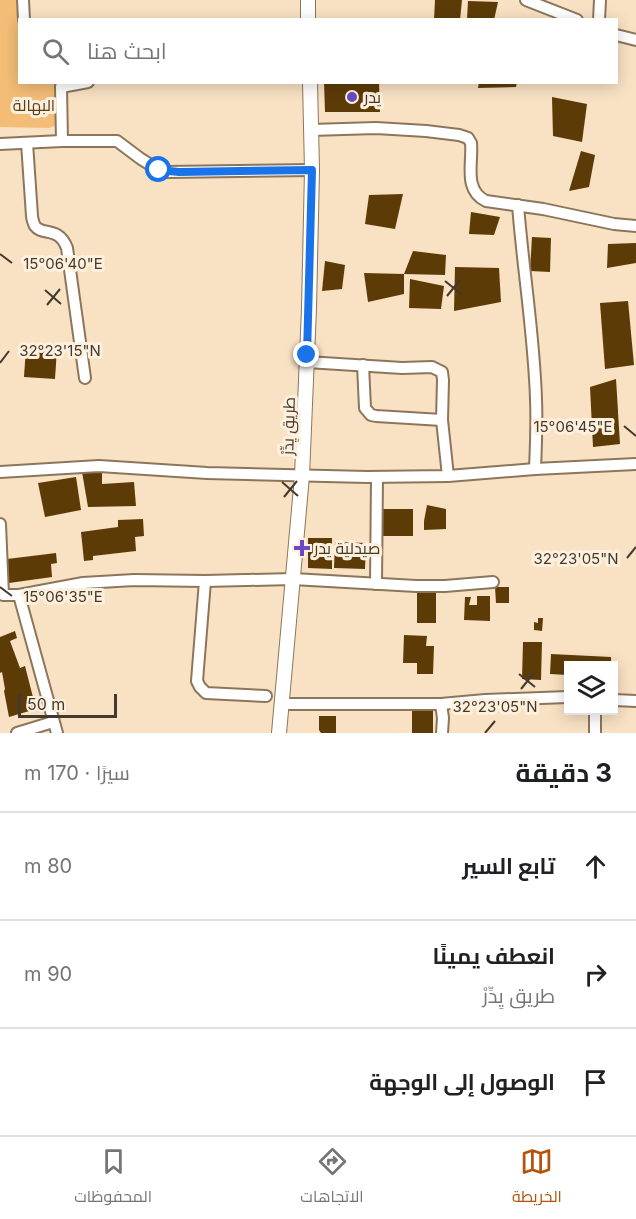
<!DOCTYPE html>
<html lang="ar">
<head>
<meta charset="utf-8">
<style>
	:root { --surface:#fff; --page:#f6f6f6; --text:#202124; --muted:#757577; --line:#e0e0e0; --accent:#b45309 }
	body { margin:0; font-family:Inter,Cairo,sans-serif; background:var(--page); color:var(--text); direction:rtl }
	.controls { position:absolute; right:18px; bottom:18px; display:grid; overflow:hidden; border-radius:0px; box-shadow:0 3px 15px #0003 }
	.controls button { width:54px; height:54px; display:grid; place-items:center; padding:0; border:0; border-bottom:2px solid var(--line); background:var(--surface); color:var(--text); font:30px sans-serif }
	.scale { position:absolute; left:18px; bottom:15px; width:99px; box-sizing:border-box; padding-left:6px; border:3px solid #43392d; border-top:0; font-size:16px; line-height:21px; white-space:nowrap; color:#43392d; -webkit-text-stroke:4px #fff0de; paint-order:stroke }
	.stop { position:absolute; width:18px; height:18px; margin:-14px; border:4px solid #1a73e8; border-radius:50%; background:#fff }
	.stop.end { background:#1a73e8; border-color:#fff; box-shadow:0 2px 6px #0008 }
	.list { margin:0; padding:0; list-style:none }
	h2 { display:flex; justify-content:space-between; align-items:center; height:78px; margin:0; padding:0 24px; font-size:26px }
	h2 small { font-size:20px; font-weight:400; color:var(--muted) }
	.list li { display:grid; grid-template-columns:39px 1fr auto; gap:18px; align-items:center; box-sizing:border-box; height:108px; padding:0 24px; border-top:2px solid var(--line) }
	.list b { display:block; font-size:22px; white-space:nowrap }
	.list p { margin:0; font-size:20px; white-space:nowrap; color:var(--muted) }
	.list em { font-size:20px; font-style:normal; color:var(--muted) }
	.icon { flex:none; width:33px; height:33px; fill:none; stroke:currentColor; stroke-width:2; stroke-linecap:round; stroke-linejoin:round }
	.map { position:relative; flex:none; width:636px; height:733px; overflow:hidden; direction:ltr }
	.search { position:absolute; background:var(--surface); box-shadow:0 3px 15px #0003; left:18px; right:18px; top:18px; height:66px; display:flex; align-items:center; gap:15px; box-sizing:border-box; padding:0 21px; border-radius:0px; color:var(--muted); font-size:22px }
	.sheet { height:402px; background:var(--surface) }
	nav { display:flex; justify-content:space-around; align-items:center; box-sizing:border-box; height:84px; border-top:2px solid var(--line); background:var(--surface); font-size:16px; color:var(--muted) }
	nav a { display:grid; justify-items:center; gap:3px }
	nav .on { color:var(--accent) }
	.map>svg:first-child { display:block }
	.green { fill:#f4bd77 }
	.building { fill:#5c3b07 }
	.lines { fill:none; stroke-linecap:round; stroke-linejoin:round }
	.minor-casing { stroke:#8c765b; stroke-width:14 }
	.tertiary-casing { stroke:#8c765b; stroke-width:16 }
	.minor { stroke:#fff; stroke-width:10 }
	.tertiary { stroke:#fff; stroke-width:14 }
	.route { stroke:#1a73e8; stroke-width:8 }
	.ticks { fill:none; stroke:#43392d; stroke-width:2 }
	.poi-dot { fill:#6a4ac3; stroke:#fff0de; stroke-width:2 }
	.labels { text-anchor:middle; stroke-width:6; stroke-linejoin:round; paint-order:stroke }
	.poi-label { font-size:16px; fill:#43392d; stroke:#fff0de; text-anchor:start }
	.park-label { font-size:16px; fill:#593e19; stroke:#fff0de }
	.street-label { font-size:16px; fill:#43392d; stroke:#fff0de }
	.ticks-label { font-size:15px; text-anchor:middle; fill:#43392d; stroke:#fff0de; stroke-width:6; stroke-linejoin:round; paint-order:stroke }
</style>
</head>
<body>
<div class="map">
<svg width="636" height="733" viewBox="0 0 636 733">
	<rect width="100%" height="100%" fill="#f9e1c3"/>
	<!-- green -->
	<path class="green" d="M0,0H20V82L55,83C57,91 62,121 54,126C53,127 51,127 49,128L0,127Z"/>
	<!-- building -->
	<g class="building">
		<path d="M435,0H462L460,20H434Z"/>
		<path d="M468,1L498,2L494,20H467Z"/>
		<path d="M324,82H379L380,112H325Z"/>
		<path d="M479,82H517L516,87L478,88Z"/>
		<path d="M552,97L587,104L582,142L553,136Z"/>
		<path d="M581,151L595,155L589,187L569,191Z"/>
		<path d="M403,194L395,229L365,224L369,195Z"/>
		<path d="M471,212L500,217L494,235L469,234Z"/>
		<path d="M532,237L551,238L550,272L530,271Z"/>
		<path d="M636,243V263L607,268L608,244Z"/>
		<path d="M413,251L446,255L445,275L404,274V294L368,302L364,273L404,274Z"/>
		<path d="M325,261L345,265L342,289L322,291Z"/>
		<path d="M455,267L499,268L501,302L454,311Z"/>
		<path d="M410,279L444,286L441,309L409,308Z"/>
		<path d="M628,301L634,365L605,369L600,303Z"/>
		<path d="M26,347L57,349L55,379L24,377Z"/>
		<path d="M616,379L620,444L593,447L590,387Z"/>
		<path d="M82,472L102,473V484L134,482L136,506L88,507Z"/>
		<path d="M76,477L81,510L45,517L38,483Z"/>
		<path d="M427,505L446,509V529L424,530V521Z"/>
		<rect x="383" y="509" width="30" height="27"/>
		<path d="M143,519L144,536L135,537L136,551L93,556V560L84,561L81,532L118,527V520Z"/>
		<path d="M308,538H332V569L308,568Z"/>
		<path d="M335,542L366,543L365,569L334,568Z"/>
		<path d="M56,553L57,563L51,564L52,577L9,583L7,559Z"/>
		<path d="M495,587H509V603H496Z"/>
		<path d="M417,592L436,593V623H417Z"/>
		<path d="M477,596H490V621L464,620L465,597H471L469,605H477Z"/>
		<path d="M538,618H543L542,631L534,630V622L538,623Z"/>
		<path d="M15,631L17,638L10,641L20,668L25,666L36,709L9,717L4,691L5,689L2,672L0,673V637Z"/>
		<path d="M404,635L427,636L426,646H434L433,674H417V663H403Z"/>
		<path d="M523,642H542L541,680L522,679Z"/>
		<path d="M551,654L611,657V666H568V675L550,674Z"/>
		<rect x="412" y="711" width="21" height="22"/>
		<path d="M319,716H336V733H321L319,730Z"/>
	</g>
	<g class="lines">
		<defs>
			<g id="minor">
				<path d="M23,0L24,20"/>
				<path d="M526,0L577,20"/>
				<path d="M599,20L600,0"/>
				<path d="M616,35L636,40"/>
				<path d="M311,130L376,128L426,131L459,135L468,138L471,143C473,163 463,190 486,201L543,209L614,224L636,226"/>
				<path d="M62,141L61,87L88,82"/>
				<path d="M27,143L32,216C32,218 34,225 35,226C42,236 59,226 67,248L85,378"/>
				<path d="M0,144L62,141H117L141,159L159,170L167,172L312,170"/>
				<path d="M518,205C523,270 534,334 536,399C537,422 536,446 535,469"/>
				<path d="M307,362L402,368L432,367L442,372L443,380L442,420L448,476"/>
				<path d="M363,365L365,408L371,415L376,416L442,420"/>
				<path d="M0,472L99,466L207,473L367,477L448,476L535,469L636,464"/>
				<path d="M0,524L3,595H19L83,583L134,580L205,581L293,579L416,586H445L493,582"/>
				<path d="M205,581L197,681L200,687L206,693L266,696"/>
				<path d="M376,584L377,477"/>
				<path d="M19,595L57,733"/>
				<path d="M614,700L636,701"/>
				<path d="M282,704H441L485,700L568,697"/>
				<path d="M441,704L443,718L442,733"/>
				<path d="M17,733L53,722"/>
				<path d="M595,733V710"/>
			</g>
			<g id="tertiary">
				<path d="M308,0V20"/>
				<path d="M279,733L302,476L309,308L312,170L310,82"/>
			</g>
		</defs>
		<!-- minor casing -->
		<use href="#minor" class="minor-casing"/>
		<!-- tertiary casing -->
		<use href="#tertiary" class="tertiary-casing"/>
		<!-- minor -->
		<use href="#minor" class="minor"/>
		<!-- tertiary -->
		<use href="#tertiary" class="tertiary"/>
	</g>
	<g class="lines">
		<!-- route -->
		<path class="route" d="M159,170L179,172L312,170L307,355"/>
	</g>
	<!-- ticks -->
	<path class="ticks" d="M0,254L12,263M445,281L461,294M45,290L61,304M447,296L460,280M47,305L60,289M0,363L9,351M624,426L636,436M282,482L298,496M284,497L297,481M627,558L636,547M0,587L12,596M519,674L535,687M521,689L534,673M485,733L495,721"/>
	<!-- markers -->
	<g class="poi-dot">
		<circle cx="352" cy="97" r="6"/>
		<path d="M299 539h6v6h6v6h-6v6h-6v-6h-6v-6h6z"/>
	</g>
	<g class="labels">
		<!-- poi labels -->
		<g class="poi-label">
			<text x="364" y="103">يدر</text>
			<text x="314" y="554">صيدلية يدر</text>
		</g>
		<!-- park labels -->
		<g class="park-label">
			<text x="34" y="111">البهالة</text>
		</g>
		<!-- street labels -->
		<g class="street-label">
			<text transform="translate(288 426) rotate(-88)" y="6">طريق يِدِّرْ</text>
		</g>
	</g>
	<g class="ticks-label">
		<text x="63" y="269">15°06'40"E</text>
		<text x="60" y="356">32°23'15"N</text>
		<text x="573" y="432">15°06'45"E</text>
		<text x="576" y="564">32°23'05"N</text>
		<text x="63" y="602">15°06'35"E</text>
		<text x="495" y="712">32°23'05"N</text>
	</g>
</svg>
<div class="controls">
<button><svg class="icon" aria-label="layers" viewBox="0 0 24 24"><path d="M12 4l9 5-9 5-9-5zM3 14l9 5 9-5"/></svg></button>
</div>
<div class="scale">50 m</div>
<div class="stop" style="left:159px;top:170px"></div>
<div class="stop end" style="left:307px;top:355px"></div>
<div class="search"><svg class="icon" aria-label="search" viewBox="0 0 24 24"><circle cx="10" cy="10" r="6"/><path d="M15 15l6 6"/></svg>ابحث هنا</div>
</div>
<section class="sheet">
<h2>3 دقيقة<small>سيرًا · 170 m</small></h2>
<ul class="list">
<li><svg class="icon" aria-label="ahead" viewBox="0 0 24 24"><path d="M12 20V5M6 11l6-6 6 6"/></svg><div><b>تابع السير</b></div><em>80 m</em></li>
<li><svg class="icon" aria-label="right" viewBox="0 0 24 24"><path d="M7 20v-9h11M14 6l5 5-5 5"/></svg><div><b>انعطف يمينًا</b><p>طريق يِدِّرْ</p></div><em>90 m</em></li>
<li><svg class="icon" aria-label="arrive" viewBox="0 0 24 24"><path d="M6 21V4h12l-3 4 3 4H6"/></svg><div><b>الوصول إلى الوجهة</b></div></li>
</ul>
</section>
<nav>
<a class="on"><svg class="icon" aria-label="map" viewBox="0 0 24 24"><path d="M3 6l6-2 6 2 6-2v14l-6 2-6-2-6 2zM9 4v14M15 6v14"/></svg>الخريطة</a>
<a><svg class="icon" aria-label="directions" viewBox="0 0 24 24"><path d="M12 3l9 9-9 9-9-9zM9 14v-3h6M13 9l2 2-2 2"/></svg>الاتجاهات</a>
<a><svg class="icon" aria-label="saved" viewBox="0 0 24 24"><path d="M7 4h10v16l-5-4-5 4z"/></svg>المحفوظات</a>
</nav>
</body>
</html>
